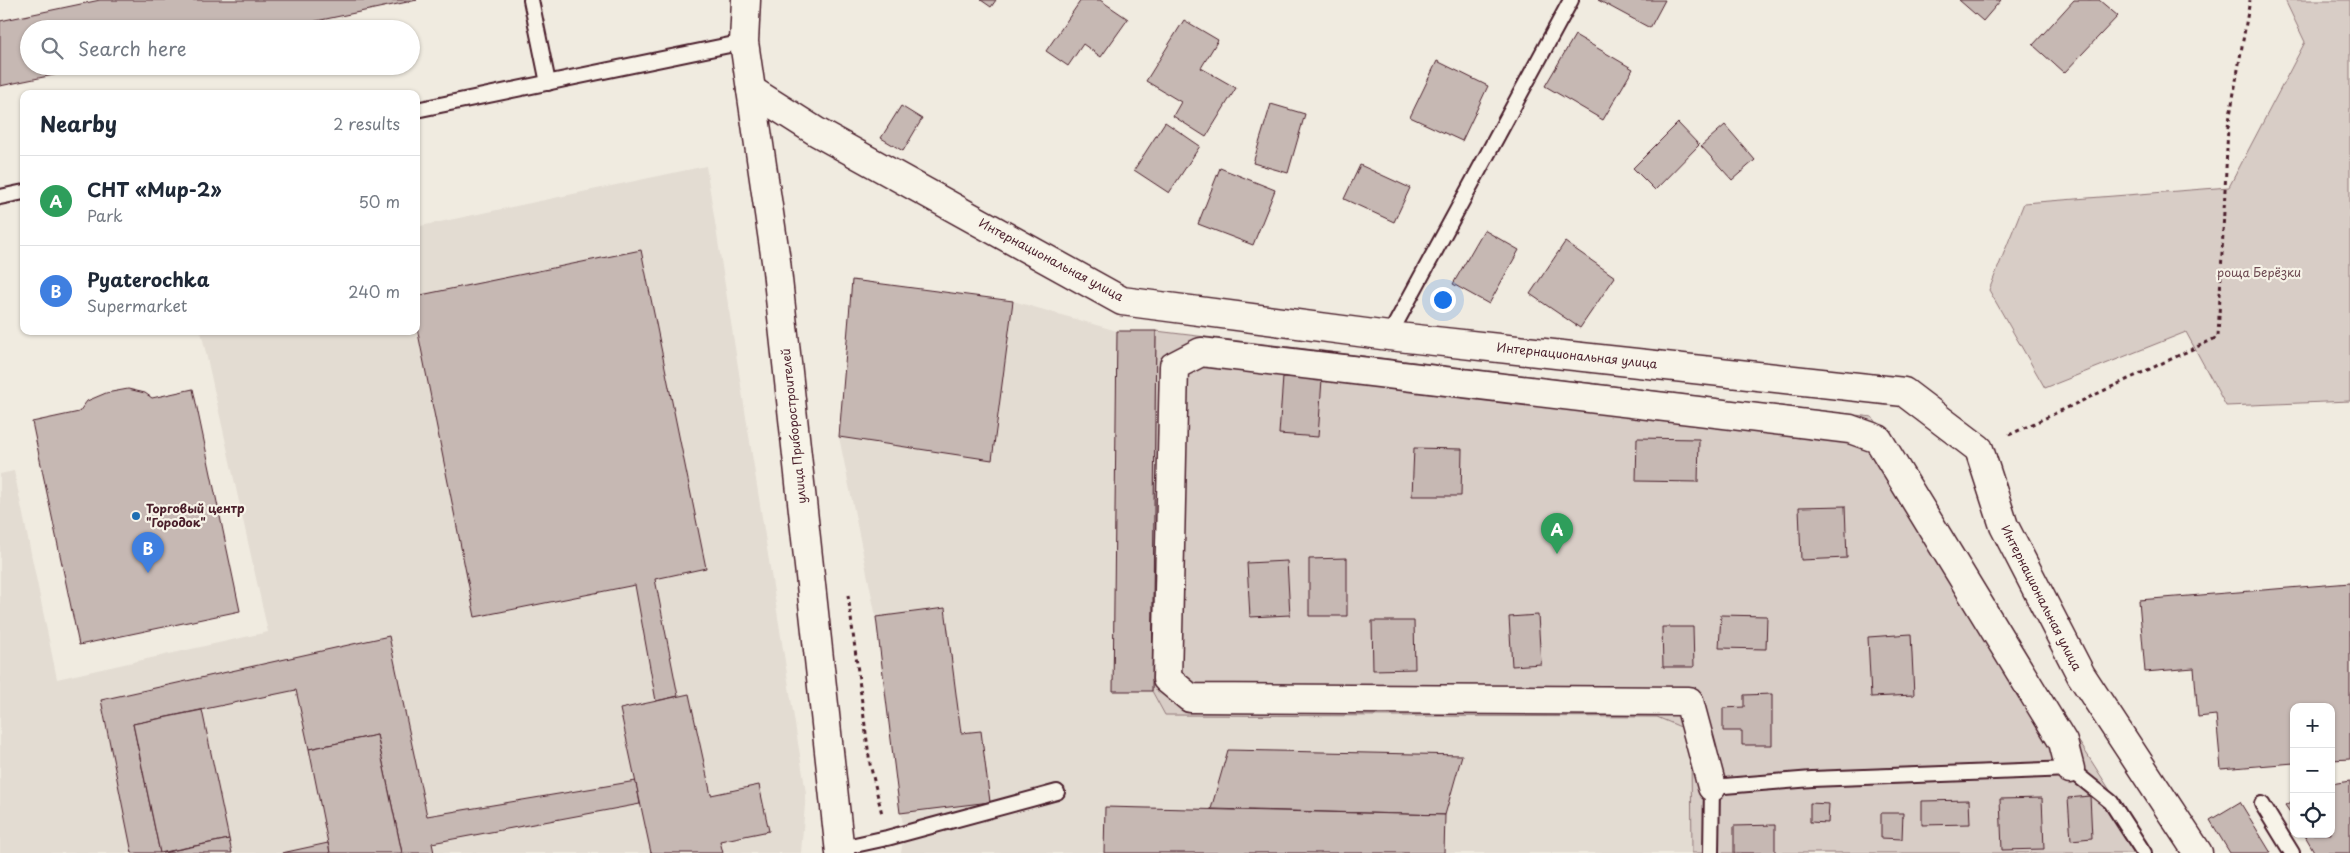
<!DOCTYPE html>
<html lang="en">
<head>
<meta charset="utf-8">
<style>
	:root { --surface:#fff; --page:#f6f6f7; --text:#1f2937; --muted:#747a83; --line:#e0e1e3; --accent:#1f6fb2 }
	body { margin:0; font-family:"Playpen Sans",sans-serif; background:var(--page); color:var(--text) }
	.controls { position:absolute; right:15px; bottom:15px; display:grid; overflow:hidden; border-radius:10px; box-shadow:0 1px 4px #0004 }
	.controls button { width:45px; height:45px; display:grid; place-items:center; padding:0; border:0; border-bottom:1px solid var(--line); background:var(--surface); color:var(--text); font:25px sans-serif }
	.you { position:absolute; left:1442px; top:299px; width:18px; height:18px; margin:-12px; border:4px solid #fff; border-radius:50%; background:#1a73e8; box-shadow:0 0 0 8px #1a73e833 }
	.badge { display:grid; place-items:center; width:32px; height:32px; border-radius:50%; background:var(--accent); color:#fff; font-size:16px; font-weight:700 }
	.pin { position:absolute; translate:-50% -41px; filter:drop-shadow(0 1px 2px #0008) }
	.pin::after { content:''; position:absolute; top:26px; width:18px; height:15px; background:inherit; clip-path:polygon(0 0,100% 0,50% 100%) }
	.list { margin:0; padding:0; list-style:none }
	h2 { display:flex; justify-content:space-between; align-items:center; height:65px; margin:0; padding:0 20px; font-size:21px }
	h2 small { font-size:16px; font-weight:400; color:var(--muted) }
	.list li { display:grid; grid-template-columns:32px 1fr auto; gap:15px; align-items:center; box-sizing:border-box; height:90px; padding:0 20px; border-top:1px solid var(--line) }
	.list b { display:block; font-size:19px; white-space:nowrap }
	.list p { margin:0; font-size:16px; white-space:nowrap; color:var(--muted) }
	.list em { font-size:16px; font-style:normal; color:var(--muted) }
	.icon { flex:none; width:28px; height:28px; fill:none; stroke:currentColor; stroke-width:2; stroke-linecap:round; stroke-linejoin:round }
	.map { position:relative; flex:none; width:2350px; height:853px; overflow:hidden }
	.search { position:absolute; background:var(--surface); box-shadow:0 1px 4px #0004; left:20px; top:20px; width:400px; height:55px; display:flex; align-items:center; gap:12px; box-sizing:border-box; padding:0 18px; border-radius:28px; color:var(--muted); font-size:19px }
	.panel { position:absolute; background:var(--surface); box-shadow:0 1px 4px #0004; left:20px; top:90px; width:400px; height:245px; border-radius:10px }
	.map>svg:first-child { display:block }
	.built { fill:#e3dcd2 }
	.green { fill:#d8cdc6; stroke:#917678 }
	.building { fill:#c6b8b3; stroke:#4a1f2b }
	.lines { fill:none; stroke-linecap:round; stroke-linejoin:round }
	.service-casing { stroke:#4a1f2b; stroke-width:18 }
	.minor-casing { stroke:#4a1f2b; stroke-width:31 }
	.tertiary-casing { stroke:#4a1f2b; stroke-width:31 }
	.path { stroke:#4a1f2b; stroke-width:3; stroke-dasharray:4 4; stroke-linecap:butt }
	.service { stroke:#f7f3e8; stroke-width:14 }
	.minor { stroke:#f7f3e8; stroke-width:28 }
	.tertiary { stroke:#f7f3e8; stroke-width:28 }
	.poi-dot { fill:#1f6fb2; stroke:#f7f3e8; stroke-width:2 }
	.labels { text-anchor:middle; stroke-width:4.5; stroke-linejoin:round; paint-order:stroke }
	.street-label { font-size:12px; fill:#4a1f2b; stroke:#f7f3e8 }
	.park-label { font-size:12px; fill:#6e4a52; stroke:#f7f3e8 }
	.poi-label { font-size:12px; font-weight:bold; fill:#4a1f2b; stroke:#f7f3e8; text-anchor:start }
</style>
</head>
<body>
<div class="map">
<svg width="2350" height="853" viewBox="0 0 2350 853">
	<rect width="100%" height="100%" fill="#f0ebe0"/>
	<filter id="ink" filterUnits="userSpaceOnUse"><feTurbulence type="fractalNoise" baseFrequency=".02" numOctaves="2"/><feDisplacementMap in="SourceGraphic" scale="10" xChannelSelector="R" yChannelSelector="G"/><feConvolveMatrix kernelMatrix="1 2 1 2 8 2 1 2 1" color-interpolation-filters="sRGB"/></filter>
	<g filter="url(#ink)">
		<!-- built -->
		<g class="built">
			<path d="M706,166L806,793L801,853H0V474L14,471L57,679L268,632L201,331H416V227Z"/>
			<path d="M852,280L1013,301L1117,331H1156L1152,691L1165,715L1657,717L1683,728L1691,755L1692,853H901L904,833L876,617L839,437Z"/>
		</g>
		<!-- green -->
		<g class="green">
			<path d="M2285,0H2350V401L2226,406L2186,332L2045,388L1989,290L2024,203L2229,187L2305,42Z"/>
			<path d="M1156,331L1872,417L2150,853H1692L1691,755L1683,728L1657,717L1165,715L1152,691Z"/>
		</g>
		<!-- building -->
		<g class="building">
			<path d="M100,0H417L278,29H29V66H97L0,86V21Z"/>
			<path d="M981,0H996L991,7Z"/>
			<path d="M1081,0H1100L1128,19L1101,57L1083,44L1068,66L1046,51Z"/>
			<path d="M1598,0H1665L1650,28Z"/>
			<path d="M1959,0H2001L1983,21Z"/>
			<path d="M2074,0H2099L2118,16L2064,73L2033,45Z"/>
			<path d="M1184,20L1218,40L1201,68L1236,88L1206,137L1173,116L1181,102L1146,81Z"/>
			<path d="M1575,35L1633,69L1603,120L1545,86Z"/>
			<path d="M1437,61L1488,86L1462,141L1410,117Z"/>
			<path d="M1271,104L1305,114L1288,173L1253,163Z"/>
			<path d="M901,106L922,119L903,151L881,138Z"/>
			<path d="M1165,122L1200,146L1169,193L1134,170Z"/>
			<path d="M1678,123L1699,145L1655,190L1633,168Z"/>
			<path d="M1725,125L1755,160L1732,180L1701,146Z"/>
			<path d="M1360,165L1410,188L1394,222L1344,199Z"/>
			<path d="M1220,168L1275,190L1253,245L1198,224Z"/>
			<path d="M1484,230L1519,250L1489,304L1453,284Z"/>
			<path d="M1565,242L1615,277L1580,328L1530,294Z"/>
			<path d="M641,250L706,568L655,579L678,696L656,701L635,585L475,617L416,323V296Z"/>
			<path d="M852,280L1013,301L992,460L839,437Z"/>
			<path d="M1117,331H1156L1152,691H1113Z"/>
			<path d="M1283,377L1322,379L1318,437L1279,434Z"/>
			<path d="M128,389L145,393L152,398L193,389L240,611L79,645L32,422L79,412L87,401L106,393Z"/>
			<path d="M1637,438L1699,439L1698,482L1636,481Z"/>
			<path d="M1414,448L1462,449L1461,496H1412Z"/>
			<path d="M1845,506L1847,558L1801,560L1799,507Z"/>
			<path d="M1347,558V616H1309V559Z"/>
			<path d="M1287,561L1290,615L1250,617L1247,563Z"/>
			<path d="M2350,583V759L2331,760V707H2294V763L2221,769L2216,715L2198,717L2194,668L2145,672L2139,600Z"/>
			<path d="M945,608L961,733L981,731L990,802L900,813L876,617Z"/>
			<path d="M1538,615L1541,664L1512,666L1509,617Z"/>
			<path d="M1721,615L1767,616L1766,649L1719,648Z"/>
			<path d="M1372,621H1414L1415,669L1373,670Z"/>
			<path d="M1662,627H1693L1694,667H1663Z"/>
			<path d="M1911,634L1914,695L1871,697L1868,637Z"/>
			<path d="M389,636L427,816L636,781L640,804L432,843L434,853H402L377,735L309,749L296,690L133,724L160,853H132L101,700Z"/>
			<path d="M689,694L711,795L759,785L769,831L720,841L723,853H651L620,709Z"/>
			<path d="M1772,694V745H1742V731H1723V708L1744,707V695Z"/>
			<path d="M202,710L229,839L160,853L133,724Z"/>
			<path d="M377,735L402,853H330L309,749Z"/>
			<path d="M1228,750L1462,755L1445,815L1211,809Z"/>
			<path d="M2350,781V853H2315L2304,834H2331V784Z"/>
			<path d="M2090,796L2092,838L2071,840L2068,798Z"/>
			<path d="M2042,798L2044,849L2002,850L2000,799Z"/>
			<path d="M1969,800L1970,824L1922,825V801Z"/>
			<path d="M2294,800V818L2285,805Z"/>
			<path d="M2240,802L2271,853H2230L2210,820Z"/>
			<path d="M1810,803L1829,804L1828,823L1810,822Z"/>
			<path d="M1105,807L1445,815L1444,853H1104Z"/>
			<path d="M1881,813H1903L1902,839L1881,838Z"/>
			<path d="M1775,825V853H1734V826Z"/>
			<path d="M229,839L232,853H162Z"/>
			<path d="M328,843L330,853H282Z"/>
		</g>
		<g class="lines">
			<defs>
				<g id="service">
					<path d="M531,0L548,83"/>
					<path d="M416,110L744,42"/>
					<path d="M0,197L24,192"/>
					<path d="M1389,336L1571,0"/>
					<path d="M2262,804L2292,853"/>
					<path d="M841,848L887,838L1057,792"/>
					<path d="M1711,853L1712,787L1812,779L2070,769L2111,802L2144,853"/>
				</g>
				<g id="minor">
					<path d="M751,90L817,132L1122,301L1389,336L1904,392L1979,449L2004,526L2081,675L2198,853"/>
					<path d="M1712,787L1689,701L1190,698L1167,679L1174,366L1201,352L1850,429L1878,439L2063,742L2070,769"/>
				</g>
				<path id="tertiary" d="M746,0L744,42L776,261L840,853"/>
			</defs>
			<!-- service casing -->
			<use href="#service" class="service-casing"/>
			<!-- minor casing -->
			<use href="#minor" class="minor-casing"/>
			<!-- tertiary casing -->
			<use href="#tertiary" class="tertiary-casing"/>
			<!-- path -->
			<g class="path">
				<path d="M2009,435L2218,337L2228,127L2250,0"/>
				<path d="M848,595L870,764L882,814"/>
			</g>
			<!-- service -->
			<use href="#service" class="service"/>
			<!-- minor -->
			<use href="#minor" class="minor"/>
			<!-- tertiary -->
			<use href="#tertiary" class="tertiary"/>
		</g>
	</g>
	<!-- markers -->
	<circle class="poi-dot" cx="136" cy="516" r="5"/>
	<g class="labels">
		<!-- street labels -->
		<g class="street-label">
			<text transform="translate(1051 260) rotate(28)" y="4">Интернациональная улица</text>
			<text transform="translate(1577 356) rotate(6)" y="4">Интернациональная улица</text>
			<text transform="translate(794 426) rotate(-96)" y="4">улица Приборостроителей</text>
			<text transform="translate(2041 598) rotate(63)" y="4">Интернациональная улица</text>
		</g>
		<!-- park labels -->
		<g class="park-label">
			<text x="2259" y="277">роща Берёзки</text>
		</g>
		<!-- poi labels -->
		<g class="poi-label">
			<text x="146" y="513">Торговый центр<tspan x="146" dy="14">"Городок"</tspan></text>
		</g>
	</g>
</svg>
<div class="controls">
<button>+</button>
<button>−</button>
<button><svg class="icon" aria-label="locate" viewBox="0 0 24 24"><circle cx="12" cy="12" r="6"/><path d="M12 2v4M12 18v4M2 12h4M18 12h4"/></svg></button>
</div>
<div class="you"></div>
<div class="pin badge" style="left:1557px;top:554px;background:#2e9e5b">A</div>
<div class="pin badge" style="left:148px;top:573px;background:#3f7fe0">B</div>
<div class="search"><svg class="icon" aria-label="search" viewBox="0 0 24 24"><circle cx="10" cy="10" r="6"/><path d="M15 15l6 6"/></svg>Search here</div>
<section class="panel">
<h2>Nearby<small>2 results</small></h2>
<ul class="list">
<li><span class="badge" style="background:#2e9e5b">A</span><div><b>СНТ «Мир-2»</b><p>Park</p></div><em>50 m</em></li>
<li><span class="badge" style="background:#3f7fe0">B</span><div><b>Pyaterochka</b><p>Supermarket</p></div><em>240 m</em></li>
</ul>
</section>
</div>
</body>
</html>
